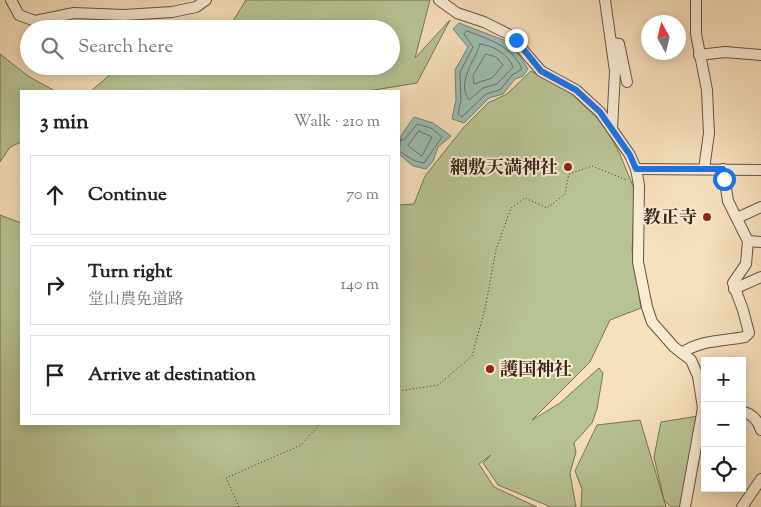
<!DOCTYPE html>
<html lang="en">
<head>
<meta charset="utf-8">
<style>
	:root { --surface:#fff; --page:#f2f2f2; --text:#202124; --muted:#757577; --line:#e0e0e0 }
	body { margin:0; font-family:"Sorts Mill Goudy","Noto Serif JP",serif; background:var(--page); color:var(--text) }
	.controls { position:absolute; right:15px; bottom:15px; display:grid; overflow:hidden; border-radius:0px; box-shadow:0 2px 12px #0003 }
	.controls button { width:45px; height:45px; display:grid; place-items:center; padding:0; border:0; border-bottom:1px solid var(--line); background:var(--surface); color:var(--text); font:25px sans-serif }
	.compass { position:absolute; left:641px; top:15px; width:45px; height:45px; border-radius:50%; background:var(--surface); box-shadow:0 2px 12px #0003; rotate:352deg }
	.stop { position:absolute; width:15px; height:15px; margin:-11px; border:4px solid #1a73e8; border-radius:50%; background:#fff }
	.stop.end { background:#1a73e8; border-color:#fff; box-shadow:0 1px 5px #0008 }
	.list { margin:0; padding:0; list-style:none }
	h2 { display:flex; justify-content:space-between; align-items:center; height:65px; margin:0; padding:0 20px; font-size:21px }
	h2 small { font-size:16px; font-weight:400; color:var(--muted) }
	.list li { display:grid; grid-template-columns:32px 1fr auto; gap:15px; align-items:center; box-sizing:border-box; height:80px; margin:0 10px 10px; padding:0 10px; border:1px solid var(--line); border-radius:0px }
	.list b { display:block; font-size:19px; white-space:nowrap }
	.list p { margin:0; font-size:16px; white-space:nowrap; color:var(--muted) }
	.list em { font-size:16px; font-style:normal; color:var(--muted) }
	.icon { flex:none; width:28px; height:28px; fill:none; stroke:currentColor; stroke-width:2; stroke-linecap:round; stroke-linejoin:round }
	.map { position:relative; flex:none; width:761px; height:507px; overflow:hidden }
	.search { position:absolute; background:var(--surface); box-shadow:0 2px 12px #0003; left:20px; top:20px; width:380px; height:55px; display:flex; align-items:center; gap:12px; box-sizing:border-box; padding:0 18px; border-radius:28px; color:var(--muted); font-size:19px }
	.panel { position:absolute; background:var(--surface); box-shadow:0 2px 12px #0003; left:20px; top:90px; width:380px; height:335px; border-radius:0px }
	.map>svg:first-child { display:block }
	.green { fill:#b8c394; stroke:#787357 }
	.water { fill:#9dbdb3; stroke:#757f76 }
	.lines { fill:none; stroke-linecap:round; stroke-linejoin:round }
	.shore { stroke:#6a7066; stroke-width:1 }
	.minor-casing { stroke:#685242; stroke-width:12 }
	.path { stroke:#38231a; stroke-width:1; stroke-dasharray:1 2.5; stroke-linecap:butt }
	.minor { stroke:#faebd3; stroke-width:10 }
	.route { stroke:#1a73e8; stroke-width:6 }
	.poi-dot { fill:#8f2418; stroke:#faebd3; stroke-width:2 }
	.labels { text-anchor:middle; stroke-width:4; stroke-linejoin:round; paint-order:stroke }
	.poi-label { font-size:18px; font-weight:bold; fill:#38231a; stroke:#faebd3; text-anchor:end }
</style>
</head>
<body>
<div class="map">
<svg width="761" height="507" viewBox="0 0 761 507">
	<rect width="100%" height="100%" fill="#f7e0bc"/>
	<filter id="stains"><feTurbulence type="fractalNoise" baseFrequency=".004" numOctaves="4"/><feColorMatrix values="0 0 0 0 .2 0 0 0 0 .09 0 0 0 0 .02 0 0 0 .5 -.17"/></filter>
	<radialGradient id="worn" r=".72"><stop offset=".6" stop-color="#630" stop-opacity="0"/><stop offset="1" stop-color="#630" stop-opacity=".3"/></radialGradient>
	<!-- green -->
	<g class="green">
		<path d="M246,0H430L415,58L450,20L417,83L368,91H91L120,66H391V29H228Z"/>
		<path d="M0,54L28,76L55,91H21V142L10,147L0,162Z"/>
		<path d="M531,71L572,94L603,124L619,152L635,191L632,251L641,308L610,320L590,362L532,420L560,403L599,368L603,373L597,409L592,423L574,443L576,452L570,473L576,507H551L498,485L483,463L491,455L479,464L494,487L537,507H0V215L21,223V424H399V205L414,204L425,176L464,127L488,103L507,94Z"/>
		<path d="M698,416L683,507H671L664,500L654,457L661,422Z"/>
		<path d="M640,420L666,507H581L582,489L575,471L597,425Z"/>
	</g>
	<!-- water -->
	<g class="water">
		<path d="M459,23L506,41L515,48L528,69L523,76L515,79L503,94L489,98L464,123L452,119L456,100L455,70L468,47L453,29Z"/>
		<path d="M414,117L433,123L451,136L438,147L433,161L426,169L413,166L399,154L401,136Z"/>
	</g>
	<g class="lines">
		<!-- shore -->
		<g class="shore">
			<path d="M467,31C490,40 511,45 522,69L512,75L500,90L486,94L462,117L458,114L461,100L460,72L473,47L464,34Z"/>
			<path d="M480,44C494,46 507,53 513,67L497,84L483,88L469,100C456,82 475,61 480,44Z"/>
			<path d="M486,54L496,57L503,65L492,78L474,84L473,76Z"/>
			<path d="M419,131L432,137L422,156L408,146Z"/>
			<path d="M399,141L405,139L417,124L431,128L442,137L424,163L415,161L399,151"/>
		</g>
		<defs>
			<g id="minor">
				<path d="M11,0L19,15L35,21L74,13L124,15L172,12L196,7L206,0"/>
				<path d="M439,0L457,13L484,22L510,35L541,71L576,90L600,112L630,155L636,169L639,185L638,262L647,307L652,322L674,347L691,360L698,376L703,408L685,507"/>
				<path d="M605,0L615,71L612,129"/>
				<path d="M696,0V34L707,90L708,113L709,133L704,169"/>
				<path d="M612,43L619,44L627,82"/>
				<path d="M699,55L725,52L761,55"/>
				<path d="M636,169L761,170"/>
				<path d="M737,218L761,207"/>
				<path d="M748,241L761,242"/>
				<path d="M734,289L761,277"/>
				<path d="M682,353C700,340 724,341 745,337L749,333L743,310L733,283L746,264L748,241L728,201L723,169"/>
				<path d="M742,412C752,413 758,421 761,430"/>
				<path d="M742,507L761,479"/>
			</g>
		</defs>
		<!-- minor casing -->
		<use href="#minor" class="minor-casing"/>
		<!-- path -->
		<g class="path">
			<path d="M399,391L438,385L472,356L485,309L496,250L511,208L525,198L547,208L565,194L569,174L592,166L627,180"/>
			<path d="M239,507L226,478L301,445L320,424"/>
		</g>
		<!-- minor -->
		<use href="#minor" class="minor"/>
	</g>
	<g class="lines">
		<!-- route -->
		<path class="route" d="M516,40L541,71L576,90L600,112L630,155L636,169H723L724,179"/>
	</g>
	<!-- markers -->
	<g class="poi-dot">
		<circle cx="568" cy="167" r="5"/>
		<circle cx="707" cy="217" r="5"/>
		<circle cx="490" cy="369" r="5"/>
	</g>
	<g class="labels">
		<!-- poi labels -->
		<g class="poi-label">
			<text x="558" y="173">網敷天満神社</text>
			<text x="697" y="223">教正寺</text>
			<text x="500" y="375" text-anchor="start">護国神社</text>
		</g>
	</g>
	<rect width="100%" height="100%" filter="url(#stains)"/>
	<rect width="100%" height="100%" fill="url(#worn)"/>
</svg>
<div class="controls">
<button>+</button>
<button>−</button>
<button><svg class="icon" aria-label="locate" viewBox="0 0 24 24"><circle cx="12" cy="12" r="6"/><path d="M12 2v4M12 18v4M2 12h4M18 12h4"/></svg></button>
</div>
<svg class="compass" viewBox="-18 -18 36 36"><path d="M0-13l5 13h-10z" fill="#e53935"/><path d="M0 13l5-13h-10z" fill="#757577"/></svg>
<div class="stop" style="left:724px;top:179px"></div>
<div class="stop end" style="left:516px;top:40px"></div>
<div class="search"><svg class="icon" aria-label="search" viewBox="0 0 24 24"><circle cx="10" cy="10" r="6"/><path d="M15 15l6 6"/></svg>Search here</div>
<section class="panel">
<h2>3 min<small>Walk · 210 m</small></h2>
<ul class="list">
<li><svg class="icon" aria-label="ahead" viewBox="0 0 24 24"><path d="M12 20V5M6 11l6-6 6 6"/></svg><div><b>Continue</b></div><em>70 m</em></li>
<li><svg class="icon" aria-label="right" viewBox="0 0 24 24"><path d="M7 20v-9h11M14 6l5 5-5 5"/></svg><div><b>Turn right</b><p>堂山農免道路</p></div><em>140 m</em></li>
<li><svg class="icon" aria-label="arrive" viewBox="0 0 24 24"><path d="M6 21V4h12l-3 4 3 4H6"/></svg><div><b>Arrive at destination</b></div></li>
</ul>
</section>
</div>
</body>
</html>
